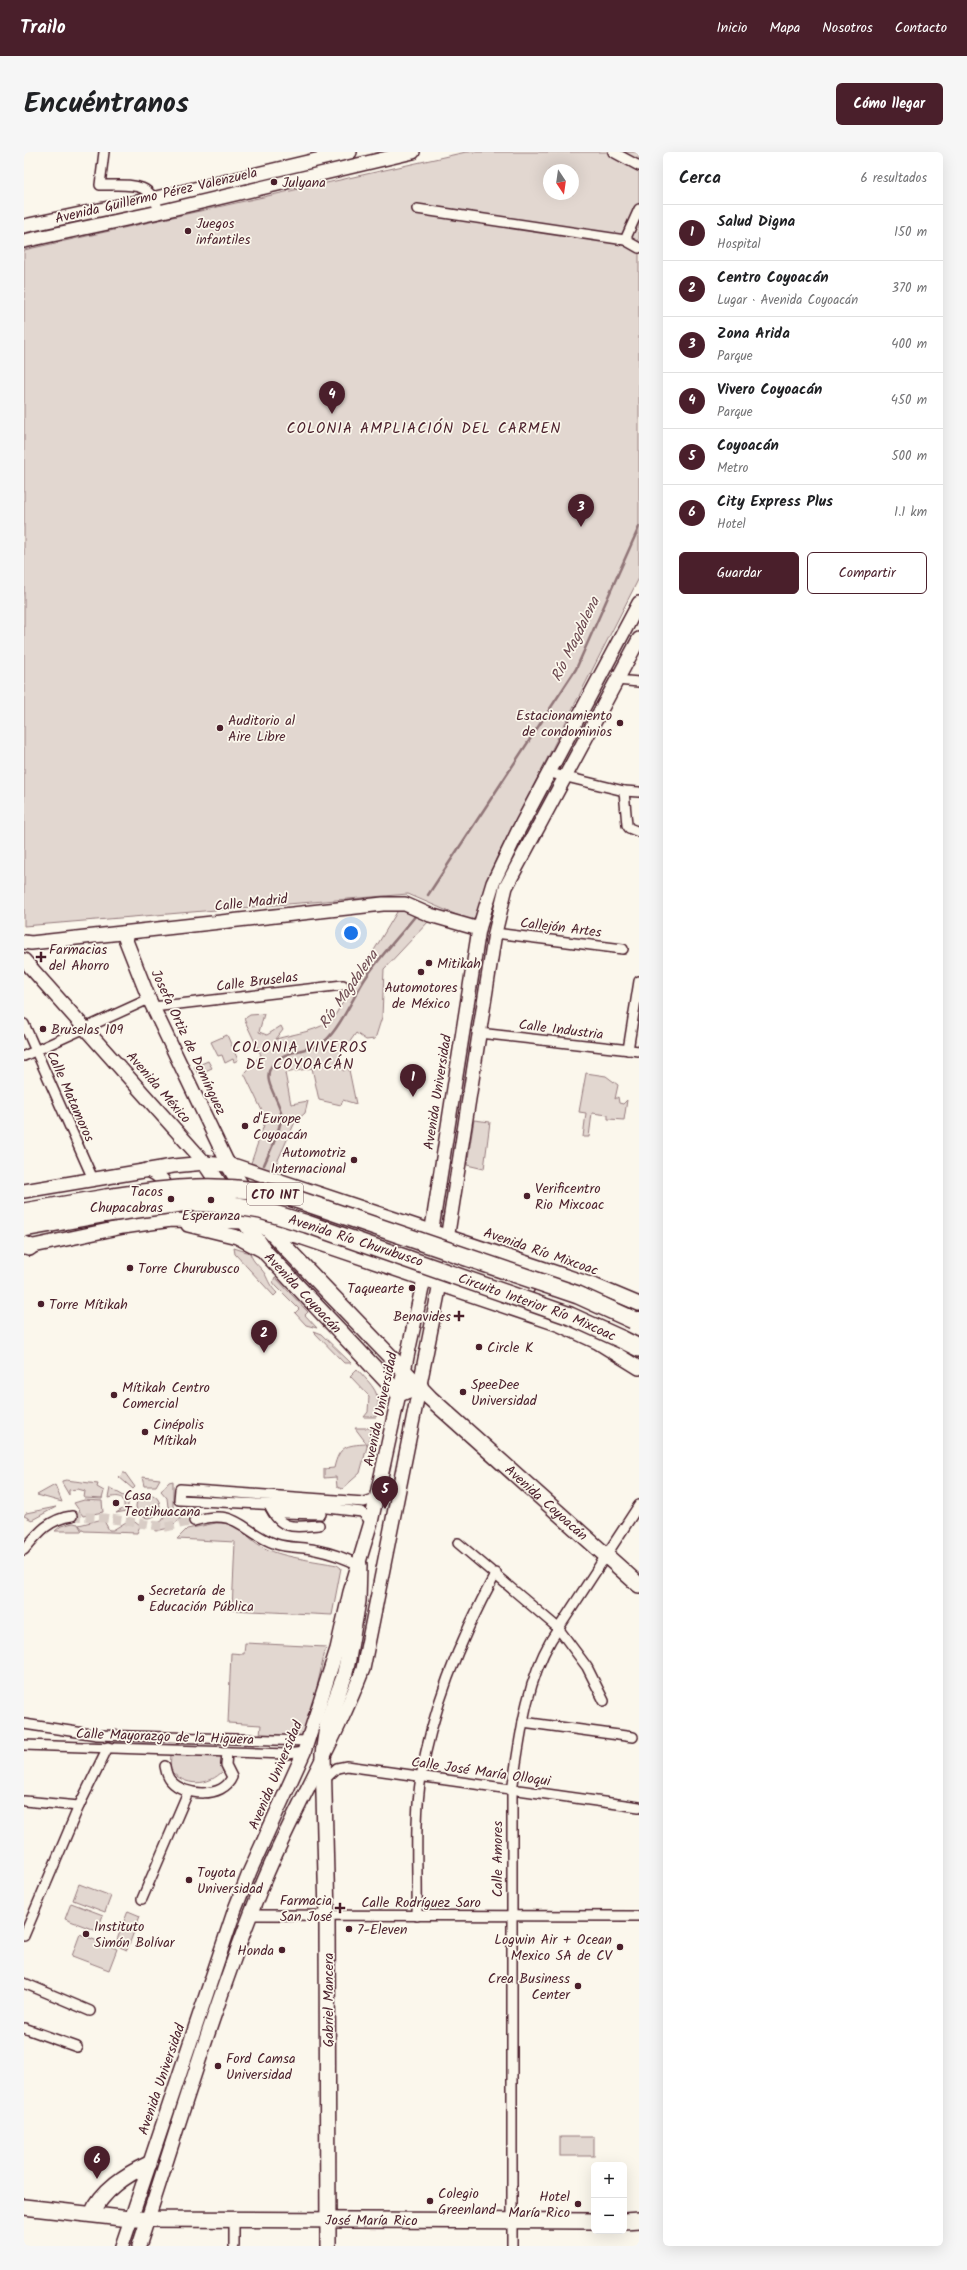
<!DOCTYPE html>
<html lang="es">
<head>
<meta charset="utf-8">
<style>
	:root { --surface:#fff; --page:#f6f6f6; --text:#202124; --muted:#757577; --line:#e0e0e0; --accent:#4a1f2b }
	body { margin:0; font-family:Kalam,sans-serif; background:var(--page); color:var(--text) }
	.controls { position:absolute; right:12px; bottom:12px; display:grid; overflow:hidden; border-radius:6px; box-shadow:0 4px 16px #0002 }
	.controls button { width:36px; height:36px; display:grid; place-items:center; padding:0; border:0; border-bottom:1px solid var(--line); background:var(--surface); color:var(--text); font:20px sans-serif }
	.compass { position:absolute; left:519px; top:12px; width:36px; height:36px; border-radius:50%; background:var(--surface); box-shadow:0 4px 16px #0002; rotate:167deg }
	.you { position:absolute; left:327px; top:781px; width:14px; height:14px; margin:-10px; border:3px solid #fff; border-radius:50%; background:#1a73e8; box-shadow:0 0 0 6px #1a73e833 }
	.badge { display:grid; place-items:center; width:26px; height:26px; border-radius:50%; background:var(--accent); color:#fff; font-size:13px; font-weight:700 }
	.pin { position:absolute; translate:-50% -33px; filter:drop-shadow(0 1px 2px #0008) }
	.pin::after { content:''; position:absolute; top:21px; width:14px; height:12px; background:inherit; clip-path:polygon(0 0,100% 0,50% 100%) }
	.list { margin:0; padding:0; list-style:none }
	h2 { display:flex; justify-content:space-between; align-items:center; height:52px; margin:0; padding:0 16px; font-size:17px }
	h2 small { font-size:13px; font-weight:400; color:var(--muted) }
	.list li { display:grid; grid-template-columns:26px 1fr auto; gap:12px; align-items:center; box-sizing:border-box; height:56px; padding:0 16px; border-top:1px solid var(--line) }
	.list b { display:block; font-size:15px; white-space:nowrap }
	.list p { margin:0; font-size:13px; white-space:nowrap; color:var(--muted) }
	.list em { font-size:13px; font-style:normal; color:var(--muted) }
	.actions { display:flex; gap:8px; padding:12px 16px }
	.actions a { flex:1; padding:9px 0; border:1px solid var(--accent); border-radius:6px; text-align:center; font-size:14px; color:var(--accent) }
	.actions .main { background:var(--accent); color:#fff }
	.map { position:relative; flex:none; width:615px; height:2094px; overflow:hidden; border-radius:6px }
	header { display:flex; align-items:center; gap:24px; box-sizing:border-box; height:56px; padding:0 20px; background:var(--accent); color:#fff }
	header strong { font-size:19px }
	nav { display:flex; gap:22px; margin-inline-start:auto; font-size:14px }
	.intro { display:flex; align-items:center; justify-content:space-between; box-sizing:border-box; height:96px; padding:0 24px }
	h1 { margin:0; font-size:28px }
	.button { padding:10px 18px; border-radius:6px; background:var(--accent); color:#fff; font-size:14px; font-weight:700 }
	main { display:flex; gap:24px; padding:0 24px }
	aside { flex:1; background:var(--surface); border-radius:6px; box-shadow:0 4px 16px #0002 }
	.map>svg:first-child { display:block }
	.green { fill:#e2d7d0; stroke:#967b7e; fill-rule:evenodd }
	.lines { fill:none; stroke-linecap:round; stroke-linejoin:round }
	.stream { stroke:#907477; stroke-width:2.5 }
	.street-tunnel { stroke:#d8ccc5; stroke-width:9; stroke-dasharray:9 4.5; stroke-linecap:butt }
	.street-casing { stroke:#4a1f2b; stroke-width:12 }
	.secondary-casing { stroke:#4a1f2b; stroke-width:16 }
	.primary-casing { stroke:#4a1f2b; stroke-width:18 }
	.highway-casing { stroke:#4a1f2b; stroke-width:20 }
	.street { stroke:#fbf7ec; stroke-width:9 }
	.secondary { stroke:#fbf7ec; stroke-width:13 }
	.primary { stroke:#fbf7ec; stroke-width:15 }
	.highway { stroke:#fbf7ec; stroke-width:17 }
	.highway-bridge-casing { stroke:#4a1f2b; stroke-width:20; stroke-linecap:butt }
	.highway-bridge { stroke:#fbf7ec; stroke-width:17 }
	.poi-dot { fill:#4a1f2b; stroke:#fbf7ec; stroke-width:1.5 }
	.labels { text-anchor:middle; stroke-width:3.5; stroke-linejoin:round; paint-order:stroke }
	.shield { fill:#fbf7ec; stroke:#7f6065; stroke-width:1 }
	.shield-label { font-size:13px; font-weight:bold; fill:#4a1f2b }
	.poi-label { font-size:14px; fill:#4a1f2b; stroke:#fbf7ec; text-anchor:start }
	.street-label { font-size:14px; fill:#4a1f2b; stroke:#fbf7ec }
	.neighbourhood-label { font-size:15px; letter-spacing:1px; fill:#4a1f2b; stroke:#fbf7ec }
	.water-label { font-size:15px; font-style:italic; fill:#6d4a51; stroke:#fbf7ec }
</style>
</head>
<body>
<header>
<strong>Trailo</strong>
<nav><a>Inicio</a><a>Mapa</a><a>Nosotros</a><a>Contacto</a></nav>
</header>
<div class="intro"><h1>Encuéntranos</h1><a class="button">Cómo llegar</a></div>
<main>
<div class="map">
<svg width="615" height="2094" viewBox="0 0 615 2094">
	<rect width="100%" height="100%" fill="#fbf7ec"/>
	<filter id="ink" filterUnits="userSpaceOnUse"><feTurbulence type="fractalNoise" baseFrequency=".025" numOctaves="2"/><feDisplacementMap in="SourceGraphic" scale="8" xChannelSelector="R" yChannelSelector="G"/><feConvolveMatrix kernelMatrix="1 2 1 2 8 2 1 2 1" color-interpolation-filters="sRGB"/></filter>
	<g filter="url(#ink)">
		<!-- green -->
		<g class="green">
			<path d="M442,0H615V426L472,707L449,770L384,742L0,774V98ZM525,18H549V42H525Z"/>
			<path d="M376,755L405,769L360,817L358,865L351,887L342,888L332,881L310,912L320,919L324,913L332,952L319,948L317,953L295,948L288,916L261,921L267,952L284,949L281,961L271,970L249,1019L227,1011L242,967L220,921L237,903L220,867L226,863L240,862L235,880L243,883L257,874L259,878L252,887C272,881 295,880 310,865Z"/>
			<path d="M203,883L214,908L210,910L209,907L201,911L198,903L194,904L187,890Z"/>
			<path d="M184,909L188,916L174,922L170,915Z"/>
			<path d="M562,921L582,924L594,933L591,947L594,945L595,951L599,952L603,948L600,968L584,967V963L568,961L565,985H559L562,961L555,960Z"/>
			<path d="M450,968L466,970L460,1017L443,1013Z"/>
			<path d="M210,1096L226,1101C229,1111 236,1114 241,1122C245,1130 246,1134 253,1141L250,1144L211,1102Z"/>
			<path d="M251,1125L284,1160L281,1163L293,1176L282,1173L271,1161L275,1157L252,1134L249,1130Z"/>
			<path d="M289,1179L297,1182L327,1211H320Z"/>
			<path d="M333,1217C348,1234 359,1241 352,1265H340L344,1260L345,1244L326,1224Z"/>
			<path d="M331,1276H348L336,1321L318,1337L313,1335L312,1325L300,1326V1317L310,1316C315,1294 322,1293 343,1292Z"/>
			<path d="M99,1321H101L111,1335L109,1337L95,1325Z"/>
			<path d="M118,1325L136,1327L132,1334H120Z"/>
			<path d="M42,1328L74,1332L73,1335L80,1339L78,1347L60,1346L61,1339L54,1337L45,1338V1343L38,1331V1329Z"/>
			<path d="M149,1329V1356L144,1355L143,1346L137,1339L145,1330Z"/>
			<path d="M31,1333L38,1350L13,1343Z"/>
			<path d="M86,1336L105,1347L103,1359L92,1361L100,1356C101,1344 95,1343 84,1346Z"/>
			<circle cx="124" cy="1354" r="12"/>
			<path d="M60,1348L78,1349L79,1360L59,1364L50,1351Z"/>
			<path d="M32,1355L8,1368L0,1364L2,1361Z"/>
			<path d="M170,1356L145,1376L132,1379L131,1372L138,1369L143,1360L157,1361Z"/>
			<path d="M79,1367L85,1378H89L107,1367L116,1374L113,1381L60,1379L55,1373Z"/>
			<path d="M49,1371L54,1372L58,1379H31L37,1374Z"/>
			<path d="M192,1371C216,1370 219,1383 237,1394C254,1405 293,1409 313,1413L317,1416L308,1463L208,1458L211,1390L153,1387L163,1377Z"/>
			<path d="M221,1491L302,1495L290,1548L277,1586L236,1583L237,1573L204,1571L207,1501L220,1502Z"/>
			<path d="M147,1602L200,1603V1618C184,1635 161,1635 146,1618Z"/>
			<path d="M55,1732L87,1744L81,1760L49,1748Z"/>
			<path d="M47,1751L79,1763L73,1779L41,1767Z"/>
			<path d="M104,1759L116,1764L103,1798L91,1793Z"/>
			<path d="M56,1782L93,1797L85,1818L48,1804Z"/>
			<rect x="536" y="1985" width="34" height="19"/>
		</g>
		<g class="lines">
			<!-- stream -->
			<g class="stream">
				<path d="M404,743L552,517L615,375"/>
				<path d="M240,1013C245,1001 259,974 257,961C255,947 238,929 247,915C259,896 285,901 301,889C315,877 329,846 339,830C354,806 375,785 392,763"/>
			</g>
			<!-- street-tunnel -->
			<path class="street-tunnel" d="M48,1364L81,1366L142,1375L170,1369"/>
			<defs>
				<g id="street">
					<path d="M80,0L76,33C104,34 127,27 135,60"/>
					<path d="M589,0L615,14"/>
					<path d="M393,57L601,88L615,96"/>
					<path d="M601,88L615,57"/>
					<path d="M592,528L615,530"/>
					<path d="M526,621L600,639L615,640"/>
					<path d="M600,639L603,673L605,676L615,680"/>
					<path d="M471,781L599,797"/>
					<path d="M129,855L319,833"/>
					<path d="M0,872L69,1027"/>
					<path d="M455,881L615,899"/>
					<path d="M604,898L615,829"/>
					<path d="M0,904L125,847"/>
					<path d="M245,1353C256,1379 270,1375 295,1373"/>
					<path d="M247,1357L259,1361L297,1362"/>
					<path d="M170,1369C215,1355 218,1381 252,1392C265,1396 279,1395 292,1398C307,1401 321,1406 335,1413"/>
					<path d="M347,1370L338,1360L295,1355L155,1348L156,1337L340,1350L352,1346"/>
					<path d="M434,1391L534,1476L563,1515L580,1549"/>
					<path d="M0,1398C14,1381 25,1367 48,1364"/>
					<path d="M499,1570L609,1585"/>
					<path d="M0,1572L73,1583L284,1589"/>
					<path d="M0,1593L263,1602L280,1600"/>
					<path d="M141,1614C142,1619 143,1625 147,1629C160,1644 199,1647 208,1625L202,1613L203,1600"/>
					<path d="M300,1628L313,1616L323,1614L615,1655"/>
					<path d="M0,1649L55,1654"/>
					<path d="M118,1747L164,1640"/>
					<path d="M227,1763L615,1764"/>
					<path d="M393,1764C394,1720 390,1668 397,1625C409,1553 437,1485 472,1421"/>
					<path d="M0,1784L55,1654L84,1595"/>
					<path d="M0,1831L66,1859"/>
					<path d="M0,1876L53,1895"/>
					<path d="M210,2094V2068"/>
					<path d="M488,2094V1638C496,1587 501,1533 527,1488L615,1353"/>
				</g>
				<g id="secondary">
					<path d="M0,74L132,46L326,0"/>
					<path d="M0,89L135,60L389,0"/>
					<path d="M99,781L125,847L204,1012"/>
					<path d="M0,790L7,791L359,752H381L406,763L455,777"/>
					<path d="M0,808L181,1011"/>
					<path d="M123,1018C137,1023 143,1031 144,1046"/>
					<path d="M0,1039L149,1014L181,1011L212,1014L572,1134L615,1152"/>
					<path d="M164,1073L213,1085L241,1100"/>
					<path d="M293,1074L304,1072L315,1073L503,1137"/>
					<path d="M0,1096L99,1075L147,1068L220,1070L279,1086L536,1173L573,1190L615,1216"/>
					<path d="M98,2094L211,1757L226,1719L280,1600L313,1497L326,1440L347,1370L400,1127L455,777L469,731L495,677L615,451"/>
					<path d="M115,2094C155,1972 191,1850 239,1731C269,1658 311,1590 339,1517L416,1132L471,781L482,735L615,487"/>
				</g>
				<g id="primary">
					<path id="s1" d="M181,1011L242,1101L375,1242L396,1233"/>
					<path id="s2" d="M204,1012L242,1075L406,1246L615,1433"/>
					<path id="s3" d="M0,2055L106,2067L570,2069"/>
					<path d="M68,2062C77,2039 103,2022 125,2012"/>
					<path d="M600,2069L615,2068"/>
					<path d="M304,2094L303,1764L299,1602L304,1568L320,1525L324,1507L334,1449L335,1413"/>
				</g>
				<g id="highway">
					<path d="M0,1060L82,1046"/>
					<path d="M0,1076L84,1061"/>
					<path d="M0,1093L5,1095"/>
					<path d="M599,1188L615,1196"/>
				</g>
			</defs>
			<!-- street casing -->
			<use href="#street" class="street-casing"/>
			<!-- secondary casing -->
			<use href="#secondary" class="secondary-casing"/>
			<!-- primary casing -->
			<use href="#primary" class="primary-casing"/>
			<!-- highway casing -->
			<use href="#highway" class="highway-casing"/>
			<!-- street -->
			<use href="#street" class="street"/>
			<!-- secondary -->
			<use href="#secondary" class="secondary"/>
			<!-- primary -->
			<use href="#primary" class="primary"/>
			<!-- highway -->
			<use href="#highway" class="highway"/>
			<defs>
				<g id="highway-bridge">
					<path d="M82,1046C148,1036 196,1030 263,1044L554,1143L609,1168"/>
					<path id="s4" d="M84,1061L164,1050L202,1052L237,1058L283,1072L546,1164L599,1188"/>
				</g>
			</defs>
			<!-- highway-bridge casing -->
			<use href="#highway-bridge" class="highway-bridge-casing"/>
			<!-- highway-bridge -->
			<use href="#highway-bridge" class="highway-bridge"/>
		</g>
	</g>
	<!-- markers -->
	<g class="poi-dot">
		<circle cx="250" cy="30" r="4"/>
		<circle cx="164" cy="79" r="4"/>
		<circle cx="596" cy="571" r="4"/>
		<circle cx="196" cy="576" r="4"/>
		<path d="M15 799h4v4h4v4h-4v4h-4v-4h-4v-4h4z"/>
		<circle cx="405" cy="811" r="4"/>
		<circle cx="397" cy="820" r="4"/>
		<circle cx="19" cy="877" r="4"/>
		<circle cx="221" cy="974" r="4"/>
		<circle cx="330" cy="1008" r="4"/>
		<circle cx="503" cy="1044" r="4"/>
		<circle cx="147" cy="1047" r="4"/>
		<circle cx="187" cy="1048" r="4"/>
		<circle cx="106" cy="1116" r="4"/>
		<circle cx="388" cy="1136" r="4"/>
		<circle cx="17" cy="1152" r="4"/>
		<path d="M433 1158h4v4h4v4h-4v4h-4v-4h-4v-4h4z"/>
		<circle cx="455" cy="1195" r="4"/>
		<circle cx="439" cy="1240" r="4"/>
		<circle cx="90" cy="1243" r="4"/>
		<circle cx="121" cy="1280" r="4"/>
		<circle cx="92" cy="1351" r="4"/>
		<circle cx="117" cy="1446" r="4"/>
		<circle cx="165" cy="1728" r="4"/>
		<path d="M314 1750h4v4h4v4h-4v4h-4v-4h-4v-4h4z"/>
		<circle cx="325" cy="1777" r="4"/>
		<circle cx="62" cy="1782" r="4"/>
		<circle cx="596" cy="1795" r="4"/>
		<circle cx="258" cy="1798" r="4"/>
		<circle cx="554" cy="1834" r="4"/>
		<circle cx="194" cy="1914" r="4"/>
		<circle cx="406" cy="2049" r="4"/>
		<circle cx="554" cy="2052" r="4"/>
	</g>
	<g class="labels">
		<!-- shield labels -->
		<rect class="shield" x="223" y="1031" width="56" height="22" rx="3"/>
		<g class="shield-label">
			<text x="251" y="1047">CTO INT</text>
		</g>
		<!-- poi labels -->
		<g class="poi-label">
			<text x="258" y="35">Julyana</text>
			<text x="172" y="76">Juegos<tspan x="172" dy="16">infantiles</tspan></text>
			<text x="588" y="568" text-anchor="end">Estacionamiento<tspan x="588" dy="16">de condominios</tspan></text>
			<text x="204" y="573">Auditorio al<tspan x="204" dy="16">Aire Libre</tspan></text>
			<text x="25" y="802">Farmacias<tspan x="25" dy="16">del Ahorro</tspan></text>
			<text x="413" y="816">Mitikah</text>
			<text x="397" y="840" text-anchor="middle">Automotores<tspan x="397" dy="16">de México</tspan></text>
			<text x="27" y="882">Bruselas 109</text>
			<text x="229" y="971">d'Europe<tspan x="229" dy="16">Coyoacán</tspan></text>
			<text x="322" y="1005" text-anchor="end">Automotriz<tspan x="322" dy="16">Internacional</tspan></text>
			<text x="511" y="1041">Verificentro<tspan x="511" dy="16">Rio Mixcoac</tspan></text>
			<text x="139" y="1044" text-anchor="end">Tacos<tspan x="139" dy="16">Chupacabras</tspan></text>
			<text x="187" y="1068" text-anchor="middle">Esperanza</text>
			<text x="114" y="1121">Torre Churubusco</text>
			<text x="380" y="1141" text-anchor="end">Taquearte</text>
			<text x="25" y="1157">Torre Mítikah</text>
			<text x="427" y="1169" text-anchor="end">Benavides</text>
			<text x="463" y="1200">Circle K</text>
			<text x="447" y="1237">SpeeDee<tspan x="447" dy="16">Universidad</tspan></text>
			<text x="98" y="1240">Mítikah Centro<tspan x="98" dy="16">Comercial</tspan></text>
			<text x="129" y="1277">Cinépolis<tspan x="129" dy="16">Mítikah</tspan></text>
			<text x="100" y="1348">Casa<tspan x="100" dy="16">Teotihuacana</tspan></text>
			<text x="125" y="1443">Secretaría de<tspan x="125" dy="16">Educación Pública</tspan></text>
			<text x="173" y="1725">Toyota<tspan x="173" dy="16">Universidad</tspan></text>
			<text x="308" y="1753" text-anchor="end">Farmacia<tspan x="308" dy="16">San José</tspan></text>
			<text x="70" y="1779">Instituto<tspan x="70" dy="16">Simón Bolívar</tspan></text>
			<text x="333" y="1782">7-Eleven</text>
			<text x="588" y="1792" text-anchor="end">Logwin Air + Ocean<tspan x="588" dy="16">Mexico SA de CV</tspan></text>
			<text x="250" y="1803" text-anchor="end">Honda</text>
			<text x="546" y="1831" text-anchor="end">Crea Business<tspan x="546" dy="16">Center</tspan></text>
			<text x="202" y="1911">Ford Camsa<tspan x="202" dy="16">Universidad</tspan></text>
			<text x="414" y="2046">Colegio<tspan x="414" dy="16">Greenland</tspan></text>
			<text x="546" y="2049" text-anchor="end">Hotel<tspan x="546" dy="16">María Rico</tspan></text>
		</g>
		<!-- street labels -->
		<g class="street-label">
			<text transform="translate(132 43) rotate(-13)" y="5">Avenida Guillermo Pérez Valenzuela</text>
			<text transform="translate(227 750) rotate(-6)" y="5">Calle Madrid</text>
			<text transform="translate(537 775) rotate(7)" y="5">Callejón Artes</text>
			<text transform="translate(233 829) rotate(-7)" y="5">Calle Bruselas</text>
			<text transform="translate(537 877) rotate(7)" y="5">Calle Industria</text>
			<text transform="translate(165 890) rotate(65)" y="5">Josefa Ortiz de Domínguez</text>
			<text transform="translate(135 935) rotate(49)" y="5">Avenida México</text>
			<text transform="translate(413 940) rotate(-81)" y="5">Avenida Universidad</text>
			<text transform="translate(47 944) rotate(66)" y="5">Calle Matamoros</text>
			<text transform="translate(332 1088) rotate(18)" y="5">Avenida Río Churubusco</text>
			<text transform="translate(517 1099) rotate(19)" y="5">Avenida Río Mixcoac</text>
			<text dy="5" stroke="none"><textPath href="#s1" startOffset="163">Avenida Coyoacán</textPath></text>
			<text dy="5" stroke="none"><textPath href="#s4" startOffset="447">Circuito Interior Río Mixcoac</textPath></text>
			<text transform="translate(356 1257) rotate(-78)" y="5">Avenida Universidad</text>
			<text dy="5" stroke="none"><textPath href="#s2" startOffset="467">Avenida Coyoacán</textPath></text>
			<text transform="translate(141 1584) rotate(2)" y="5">Calle Mayorazgo de la Higuera</text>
			<text transform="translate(457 1619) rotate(8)" y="5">Calle José María Olloqui</text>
			<text transform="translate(251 1623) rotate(-67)" y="5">Avenida Universidad</text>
			<text transform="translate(473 1707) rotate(-90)" y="5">Calle Amores</text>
			<text x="397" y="1755">Calle Rodríguez Saro</text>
			<text transform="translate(304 1848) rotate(-90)" y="5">Gabriel Mancera</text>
			<text transform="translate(137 1927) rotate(-71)" y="5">Avenida Universidad</text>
			<text dy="5" stroke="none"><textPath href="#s3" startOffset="348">José María Rico</textPath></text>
		</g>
		<!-- neighbourhood labels -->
		<g class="neighbourhood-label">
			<text x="400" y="281">COLONIA AMPLIACIÓN DEL CARMEN</text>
			<text x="276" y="900">COLONIA VIVEROS<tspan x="276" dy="17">DE COYOACÁN</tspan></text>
		</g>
		<!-- water labels -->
		<g class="water-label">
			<text transform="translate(551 487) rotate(-64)" y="5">Río Magdalena</text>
			<text transform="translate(324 837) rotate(-55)" y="5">Río Magdalena</text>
		</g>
	</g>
</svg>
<div class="controls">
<button>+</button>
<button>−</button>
</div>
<svg class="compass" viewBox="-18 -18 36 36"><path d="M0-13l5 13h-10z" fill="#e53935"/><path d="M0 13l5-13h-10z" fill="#757577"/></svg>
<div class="you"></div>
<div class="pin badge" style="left:389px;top:945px">1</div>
<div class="pin badge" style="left:240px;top:1201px">2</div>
<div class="pin badge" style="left:557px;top:375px">3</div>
<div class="pin badge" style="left:308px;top:262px">4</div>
<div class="pin badge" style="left:361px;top:1357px">5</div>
<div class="pin badge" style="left:73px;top:2027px">6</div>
</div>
<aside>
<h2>Cerca<small>6 resultados</small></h2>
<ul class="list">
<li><span class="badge">1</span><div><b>Salud Digna</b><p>Hospital</p></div><em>150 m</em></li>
<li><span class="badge">2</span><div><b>Centro Coyoacán</b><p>Lugar · Avenida Coyoacán</p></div><em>370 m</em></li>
<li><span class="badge">3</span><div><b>Zona Arida</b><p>Parque</p></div><em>400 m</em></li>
<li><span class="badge">4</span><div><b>Vivero Coyoacán</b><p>Parque</p></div><em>450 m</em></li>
<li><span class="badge">5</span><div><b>Coyoacán</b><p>Metro</p></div><em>500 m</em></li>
<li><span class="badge">6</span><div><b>City Express Plus</b><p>Hotel</p></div><em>1.1 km</em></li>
</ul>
<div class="actions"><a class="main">Guardar</a><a>Compartir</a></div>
</aside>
</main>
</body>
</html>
